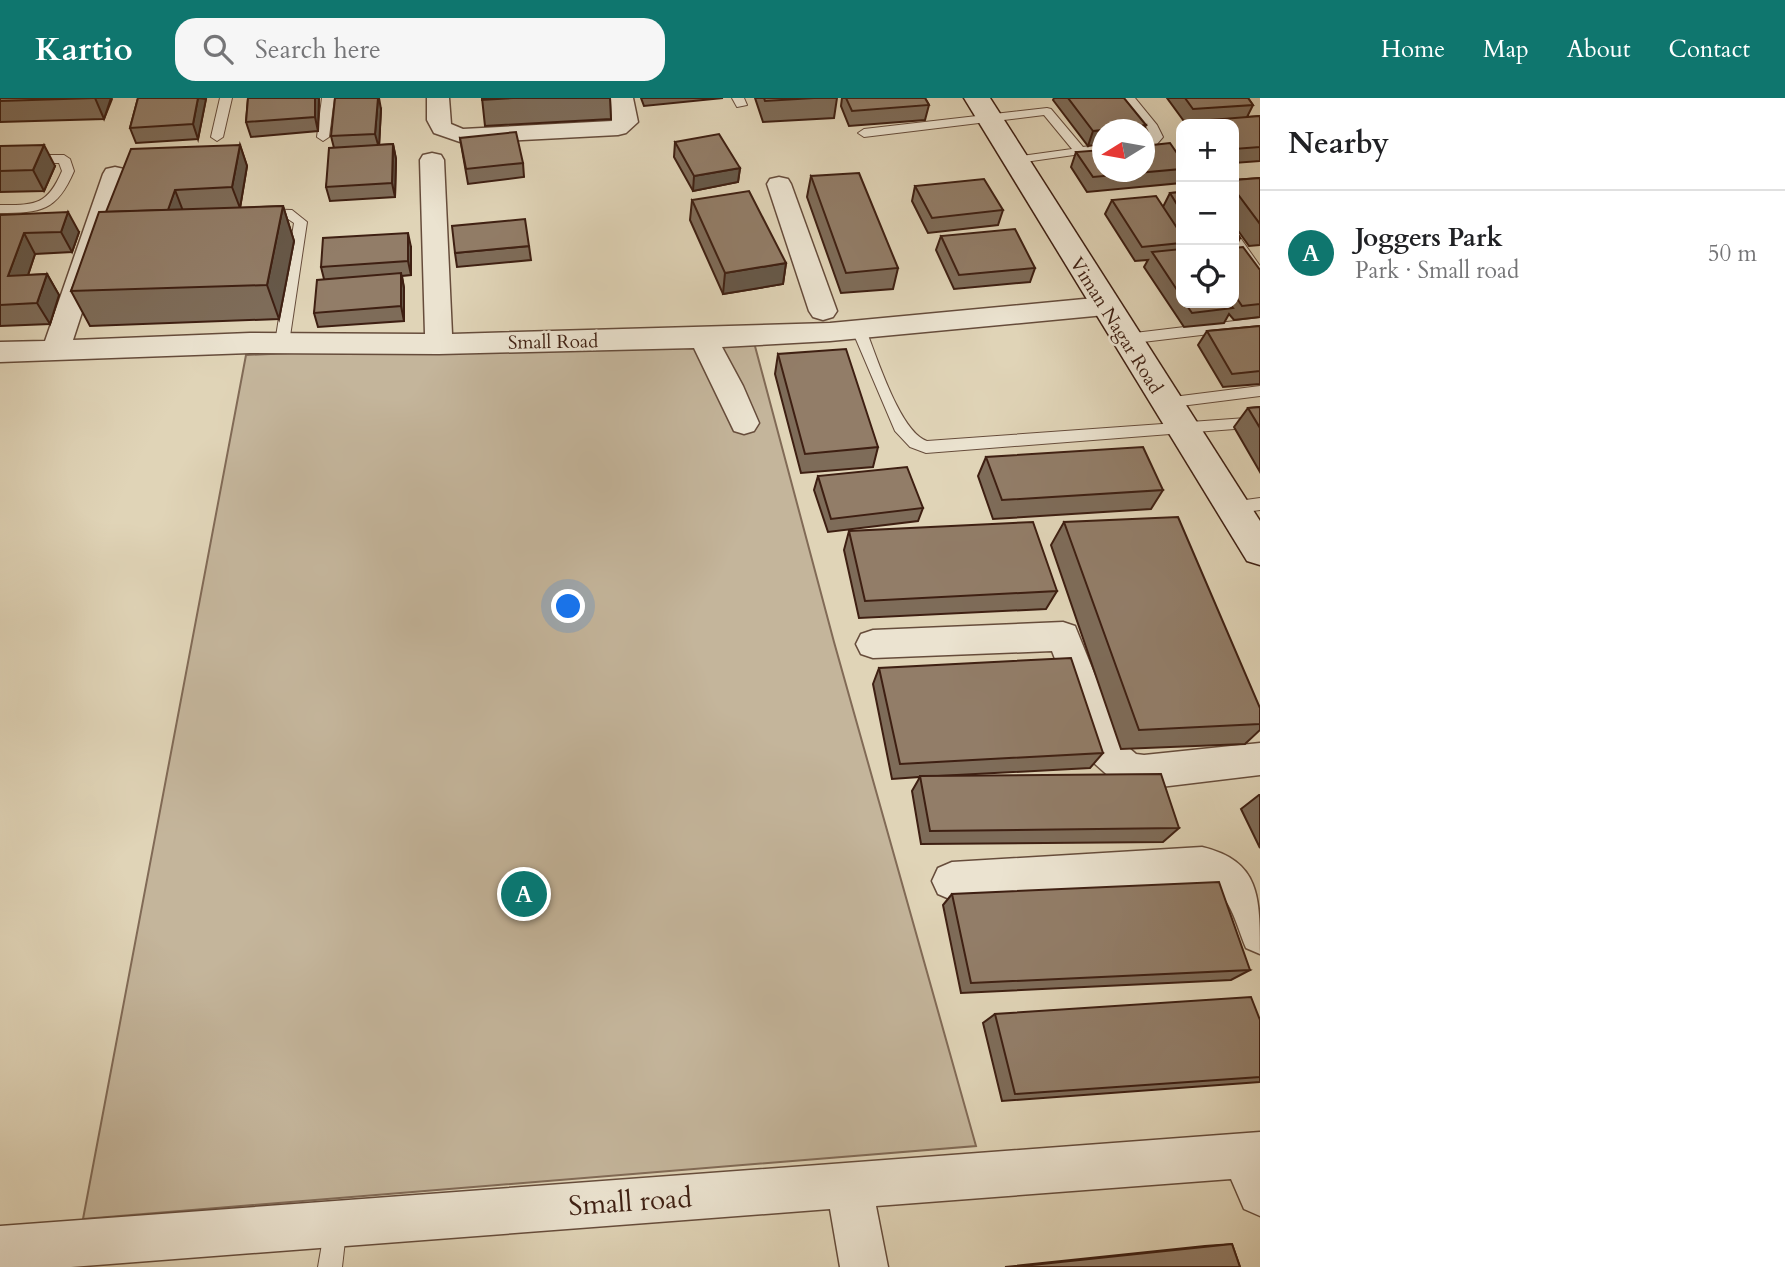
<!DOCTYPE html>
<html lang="en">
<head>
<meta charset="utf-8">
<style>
	:root { --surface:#fff; --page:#f6f6f6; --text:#202124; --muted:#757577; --line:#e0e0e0; --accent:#0f766e }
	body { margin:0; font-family:Cardo,serif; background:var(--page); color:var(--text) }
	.controls { position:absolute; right:21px; top:21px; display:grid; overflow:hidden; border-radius:14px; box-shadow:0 7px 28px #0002 }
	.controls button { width:63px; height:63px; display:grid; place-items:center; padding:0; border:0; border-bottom:2px solid var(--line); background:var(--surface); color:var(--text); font:35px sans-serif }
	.compass { position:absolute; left:1092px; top:21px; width:63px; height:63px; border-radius:50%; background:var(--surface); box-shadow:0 7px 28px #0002; rotate:259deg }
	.you { position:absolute; left:569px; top:509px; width:24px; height:24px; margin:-18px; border:5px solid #fff; border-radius:50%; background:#1a73e8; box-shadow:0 0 0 10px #1a73e833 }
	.badge { display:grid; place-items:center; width:46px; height:46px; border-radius:50%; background:var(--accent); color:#fff; font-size:23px; font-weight:700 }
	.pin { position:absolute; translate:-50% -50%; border:4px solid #fff; box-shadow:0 2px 7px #0006 }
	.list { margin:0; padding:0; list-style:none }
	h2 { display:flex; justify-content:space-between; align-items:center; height:91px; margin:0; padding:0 28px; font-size:30px }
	h2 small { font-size:23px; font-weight:400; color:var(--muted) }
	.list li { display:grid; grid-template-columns:46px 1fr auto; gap:21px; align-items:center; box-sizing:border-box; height:126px; padding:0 28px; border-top:2px solid var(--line) }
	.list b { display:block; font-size:26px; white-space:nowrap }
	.list p { margin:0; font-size:23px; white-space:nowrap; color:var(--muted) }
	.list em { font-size:23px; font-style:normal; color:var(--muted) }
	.icon { flex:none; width:38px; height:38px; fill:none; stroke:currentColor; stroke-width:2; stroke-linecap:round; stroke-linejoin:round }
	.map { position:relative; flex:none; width:1260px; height:1169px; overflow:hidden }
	header { display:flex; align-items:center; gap:42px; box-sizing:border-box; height:98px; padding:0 35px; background:var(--accent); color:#fff }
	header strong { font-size:33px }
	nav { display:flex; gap:38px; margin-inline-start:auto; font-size:24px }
	.search { width:490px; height:63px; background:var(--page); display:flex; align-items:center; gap:18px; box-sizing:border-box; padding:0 24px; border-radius:21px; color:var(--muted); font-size:26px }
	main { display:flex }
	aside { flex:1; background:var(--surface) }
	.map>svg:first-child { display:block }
	.green { fill:#c4b59b; stroke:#816a56; stroke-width:2 }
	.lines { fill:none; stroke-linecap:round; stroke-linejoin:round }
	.lane-casing { stroke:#664c3b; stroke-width:2 }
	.street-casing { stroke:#664c3b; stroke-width:3 }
	.secondary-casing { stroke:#3e1f12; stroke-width:3 }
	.lane { fill:#ebe3d0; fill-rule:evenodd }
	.street { fill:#ebe3d0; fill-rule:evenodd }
	.secondary { fill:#ebe3d0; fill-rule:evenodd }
	.wall { fill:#7e6c59; stroke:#3e1f12; stroke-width:2 }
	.shaded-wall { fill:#665849; stroke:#3e1f12; stroke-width:2 }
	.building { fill:#927d68; stroke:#3e1f12; stroke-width:2 }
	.labels { text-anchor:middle; stroke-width:5; stroke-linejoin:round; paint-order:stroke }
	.far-street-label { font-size:19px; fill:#3e1f12; stroke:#ebe3d0 }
	.near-street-label { font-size:28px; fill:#3e1f12; stroke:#ebe3d0 }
</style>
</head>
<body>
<header>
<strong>Kartio</strong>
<div class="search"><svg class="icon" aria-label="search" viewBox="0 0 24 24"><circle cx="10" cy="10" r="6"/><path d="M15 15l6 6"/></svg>Search here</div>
<nav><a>Home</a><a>Map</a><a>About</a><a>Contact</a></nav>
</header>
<main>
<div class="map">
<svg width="1260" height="1169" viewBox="0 0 1260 1169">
	<rect width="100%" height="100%" fill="#e0d4b7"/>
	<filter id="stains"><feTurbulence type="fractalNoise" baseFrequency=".00286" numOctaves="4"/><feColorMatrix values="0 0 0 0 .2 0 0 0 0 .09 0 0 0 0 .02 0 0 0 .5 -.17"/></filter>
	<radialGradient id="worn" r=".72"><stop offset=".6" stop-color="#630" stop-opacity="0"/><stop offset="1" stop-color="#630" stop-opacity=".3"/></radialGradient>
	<!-- green -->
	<path class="green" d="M752,237L834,544L976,1048L83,1121L246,257L509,245Z"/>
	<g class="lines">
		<defs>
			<g id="lane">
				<path d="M220,0H232L223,39L217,43L211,39Z"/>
				<path d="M322,0H334L329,39L323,43L317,39Z"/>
				<path d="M732,0H744L747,7L737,9Z"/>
				<path d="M1123,0H1135L1157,27L1163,39L1157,46L1144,48V40L1151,38L1147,30Z"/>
				<path d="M1047,10L1051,11L1083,49L1102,46V53L1011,66L1009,63L1015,59L1072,51L1044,17L864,39L858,35L864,31Z"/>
				<path d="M0,57H64L70,61L74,73C57,113 41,115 0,115V107C35,107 47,108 62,73L59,65H0Z"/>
				<path d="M261,111L292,112L307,124L289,245L282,250L275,245L294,125L285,119L257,118V112Z"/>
				<path d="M1234,137L1239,138L1260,168V181L1255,180L1234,150Z"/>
				<path d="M1260,220V230L1126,246L1119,241L1126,236Z"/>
				<path d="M859,227L866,232C877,259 900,334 927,343L1260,319V329L926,355L910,349L895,333L852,232Z"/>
				<path d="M1260,288V298L1165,310L1158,305L1165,300Z"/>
				<path d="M1260,400V412L1231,416L1223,410L1231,404Z"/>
				<path d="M335,1113L343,1117L347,1125L342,1169H318L327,1117Z"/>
			</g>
			<g id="street">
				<path d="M427,0H449L451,26L463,31L612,23L611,0H633L638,24L626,35L618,37L463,45L434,35L427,22Z"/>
				<path d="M432,55L441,57L444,62L452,236L830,225L1105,199L1115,202L1119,208L1115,214L1105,217L830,243L722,249L743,288L759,325L754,333L744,336L734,333L694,250L439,256L250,255L0,264V244L45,243L103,76L106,71L115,69L124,71L127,76L73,242L250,235L425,236L420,62L423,57Z"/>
				<path d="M779,79L788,81L791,86L837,213L833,219L823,222L813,219L809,213L767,86L770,81Z"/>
				<path d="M1063,524L1075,528L1122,644L1136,656L1144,657L1260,645V677L1144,691L1113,682L1095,666L1052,553L873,560L861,556L856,546L861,536L873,532Z"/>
				<path d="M1202,749C1260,763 1260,798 1260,856L1246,850C1236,827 1230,791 1202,785L952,802L938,796L932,783L938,770L952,764Z"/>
				<path d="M1260,1034V1118L1244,1111L1231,1081L876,1108L888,1169H840L830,1111L71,1169H0V1128Z"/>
			</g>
			<path id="secondary" d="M964,0H990L1260,423V467L1247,463Z"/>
		</defs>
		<!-- lane casing -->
		<use href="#lane" class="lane-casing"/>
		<!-- street casing -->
		<use href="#street" class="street-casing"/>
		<!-- secondary casing -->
		<use href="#secondary" class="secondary-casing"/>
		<!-- lane -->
		<use href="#lane" class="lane"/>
		<!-- street -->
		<use href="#street" class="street"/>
		<!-- secondary -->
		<use href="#secondary" class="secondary"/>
	</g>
	<!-- wall -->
	<g class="wall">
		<path d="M0,0H111L112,1L104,21L0,24Z"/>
		<path d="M138,0H206L198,41L136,45L130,30Z"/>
		<path d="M248,0H319L318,33L251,39L246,24Z"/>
		<path d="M482,0H610L611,21L485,28Z"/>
		<path d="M641,0H723L644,8Z"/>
		<path d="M755,0H837L834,20L763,24Z"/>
		<path d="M842,0H925L929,7L925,22L849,28L841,8Z"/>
		<path d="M1054,0H1124L1088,48L1053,2Z"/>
		<path d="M1167,0H1248L1253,7L1247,19L1260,18V63L1234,65V26H1196V25L1186,26Z"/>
		<path d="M381,11L379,47L393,46L396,61L395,99L330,103L326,89L334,50L331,38Z"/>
		<path d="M460,40L523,65L524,79L468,86Z"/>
		<path d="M675,44L740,70L738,84L693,93L674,59Z"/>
		<path d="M240,47L247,68L240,110L283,108L294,143L279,221L90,228L71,193L106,114Z"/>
		<path d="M0,48L55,68L44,93L0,94Z"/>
		<path d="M1076,54L1181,61V85L1087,94L1071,69Z"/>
		<path d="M811,78L898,170L893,191L841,195L807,99Z"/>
		<path d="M1260,80V147L1249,148L1234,127V82Z"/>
		<path d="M915,88L1003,112L998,127L928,135L912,103Z"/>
		<path d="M1181,94V205H1234V131L1240,140L1235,150L1260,172V219L1234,222L1229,216L1224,225L1184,229L1144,169L1148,162L1135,163L1105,116L1112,102L1163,109L1170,95Z"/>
		<path d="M692,102L786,165L783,186L723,196L690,122Z"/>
		<path d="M0,117L79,134L72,154L35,156L28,177L47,176L59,197L50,226L0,228Z"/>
		<path d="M941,138L1035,170L1030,184L954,191L936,152Z"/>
		<path d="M529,148L531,162L457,169L455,155Z"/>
		<path d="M411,149V177L402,178L404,190V223L318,229L314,215L324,181L321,169Z"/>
		<path d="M1260,228V286L1223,289L1198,247L1207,233Z"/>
		<path d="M778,256L878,349L873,369L801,375L775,276Z"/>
		<path d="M1260,309V374L1234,329L1248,310Z"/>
		<path d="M986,359L1163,392L1151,411L993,421L978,378Z"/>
		<path d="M818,378L923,410L918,423L828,434L814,392Z"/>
		<path d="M1064,424L1260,610V632L1245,646L1121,651L1051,447Z"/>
		<path d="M849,433L1057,493L1046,511L859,520L844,452Z"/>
		<path d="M879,570L1103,655L1090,670L938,678L1179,730L1163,744L921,746L912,693L920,679L892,681L873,586Z"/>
		<path d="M1259,697H1260V750L1241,711Z"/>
		<path d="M952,796L1250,872L1231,882L961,895L943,807Z"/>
		<path d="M995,916L1260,922V984L1002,1003L983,925Z"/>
		<path d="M1232,1146L1240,1169H1005L1205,1148Z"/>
	</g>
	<!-- shaded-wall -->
	<g class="shaded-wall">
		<path d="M95,0H111L104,21Z"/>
		<path d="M198,0L206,1L198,41L193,26Z"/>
		<path d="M315,0H319L318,33L315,19Z"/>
		<path d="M378,0H379L381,11L379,50L375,36Z"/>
		<path d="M1146,27L1144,32H1107Z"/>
		<path d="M1102,32V46L1088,48L1093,33Z"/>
		<path d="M393,46L396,61L395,99L392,85Z"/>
		<path d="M44,47L55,68L44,93L33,72Z"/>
		<path d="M240,47L247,68L240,110L232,89Z"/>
		<path d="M740,70L738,84L693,93L694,78Z"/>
		<path d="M175,92L183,113L166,116Z"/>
		<path d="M283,108L294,143L279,221L267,187Z"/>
		<path d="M68,114L79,134L72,154L61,134Z"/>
		<path d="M24,135L35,156L21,198L8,178Z"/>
		<path d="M408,135L411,149V177L408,163Z"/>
		<path d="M786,165L783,186L723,196L725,175Z"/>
		<path d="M401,175L404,190V223L401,208Z"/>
		<path d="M47,176L59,197L50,226L37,205Z"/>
	</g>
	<!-- building -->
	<g class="building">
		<path d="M0,0H95L0,3Z"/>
		<path d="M138,0H198L193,26L130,30Z"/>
		<path d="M248,0H315V19L246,24Z"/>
		<path d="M335,0H378L375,36L331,38Z"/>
		<path d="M482,0H513L482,2Z"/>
		<path d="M764,0H814L765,3Z"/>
		<path d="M846,0H925L929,7L852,13Z"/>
		<path d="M1068,0H1124L1146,27L1093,33Z"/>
		<path d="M1185,0H1248L1253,7L1193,11Z"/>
		<path d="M1260,18V49L1234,51V26H1200L1197,23Z"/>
		<path d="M516,34L523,65L466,71L460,40Z"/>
		<path d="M719,36L740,70L694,78L675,44Z"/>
		<path d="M1170,45L1181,61V71L1093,79L1076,54L1102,52V74H1144V48Z"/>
		<path d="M393,46L392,85L326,89L329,50Z"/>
		<path d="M44,47L33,72L0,73V48Z"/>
		<path d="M240,47L232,89L175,92L168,112L106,114L131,51Z"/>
		<path d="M859,75L898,170L846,175L811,78Z"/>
		<path d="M1260,80V126L1234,91V82Z"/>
		<path d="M984,81L1003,112L932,120L915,88Z"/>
		<path d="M749,93L786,165L725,175L692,102Z"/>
		<path d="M1181,94V113L1170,95Z"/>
		<path d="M1156,98L1181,136V145L1142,149L1112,102Z"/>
		<path d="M283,108L267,187L71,193L99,114Z"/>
		<path d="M68,114L61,134L24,135L8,178L47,176L37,205L0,207V117Z"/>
		<path d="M525,121L529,148L455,155L452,128Z"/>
		<path d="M1015,131L1035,170L959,177L941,138Z"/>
		<path d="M1234,131L1240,140L1234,141Z"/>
		<path d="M408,135V163L321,169L323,140Z"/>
		<path d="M1243,149L1260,172V206L1242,208L1234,196V150Z"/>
		<path d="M1181,151V198L1152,154Z"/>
		<path d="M401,175V208L314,215L317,182Z"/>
		<path d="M1185,205H1229L1233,210L1192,215Z"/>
		<path d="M1260,228V273L1232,276L1207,233Z"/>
		<path d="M846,251L878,349L805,356L778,256Z"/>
		<path d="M1260,309V330L1248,310Z"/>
		<path d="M1143,349L1163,392L1002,402L986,359Z"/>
		<path d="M907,369L923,410L831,421L818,378Z"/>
		<path d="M1178,419L1260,610V626L1139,632L1064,424Z"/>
		<path d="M1033,424L1057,493L865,503L849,433Z"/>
		<path d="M1071,560L1103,655L900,666L879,570Z"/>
		<path d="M1161,676L1179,730L930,733L920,678Z"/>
		<path d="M1219,784L1250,872L971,885L952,796Z"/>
		<path d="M1251,899L1260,922V979L1015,996L995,916Z"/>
		<path d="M1232,1146L1240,1169H1013Z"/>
	</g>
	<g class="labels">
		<!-- far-street labels -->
		<g class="far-street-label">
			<text transform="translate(1117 227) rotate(58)" y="7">Viman Nagar Road</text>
			<text transform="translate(553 243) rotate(-1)" y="7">Small Road</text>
		</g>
		<!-- near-street labels -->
		<g class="near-street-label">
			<text transform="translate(630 1103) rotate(-4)" y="10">Small road</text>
		</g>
	</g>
	<rect width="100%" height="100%" filter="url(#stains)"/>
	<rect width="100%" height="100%" fill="url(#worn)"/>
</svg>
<div class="controls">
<button>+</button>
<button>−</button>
<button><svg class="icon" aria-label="locate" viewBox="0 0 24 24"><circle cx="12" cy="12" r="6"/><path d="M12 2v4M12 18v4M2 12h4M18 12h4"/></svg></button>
</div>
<svg class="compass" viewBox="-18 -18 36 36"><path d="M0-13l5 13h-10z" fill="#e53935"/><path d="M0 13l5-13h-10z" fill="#757577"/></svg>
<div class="you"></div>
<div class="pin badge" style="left:524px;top:796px">A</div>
</div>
<aside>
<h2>Nearby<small></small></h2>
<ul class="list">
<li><span class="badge">A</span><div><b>Joggers Park</b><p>Park · Small road</p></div><em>50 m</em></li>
</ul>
</aside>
</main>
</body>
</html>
